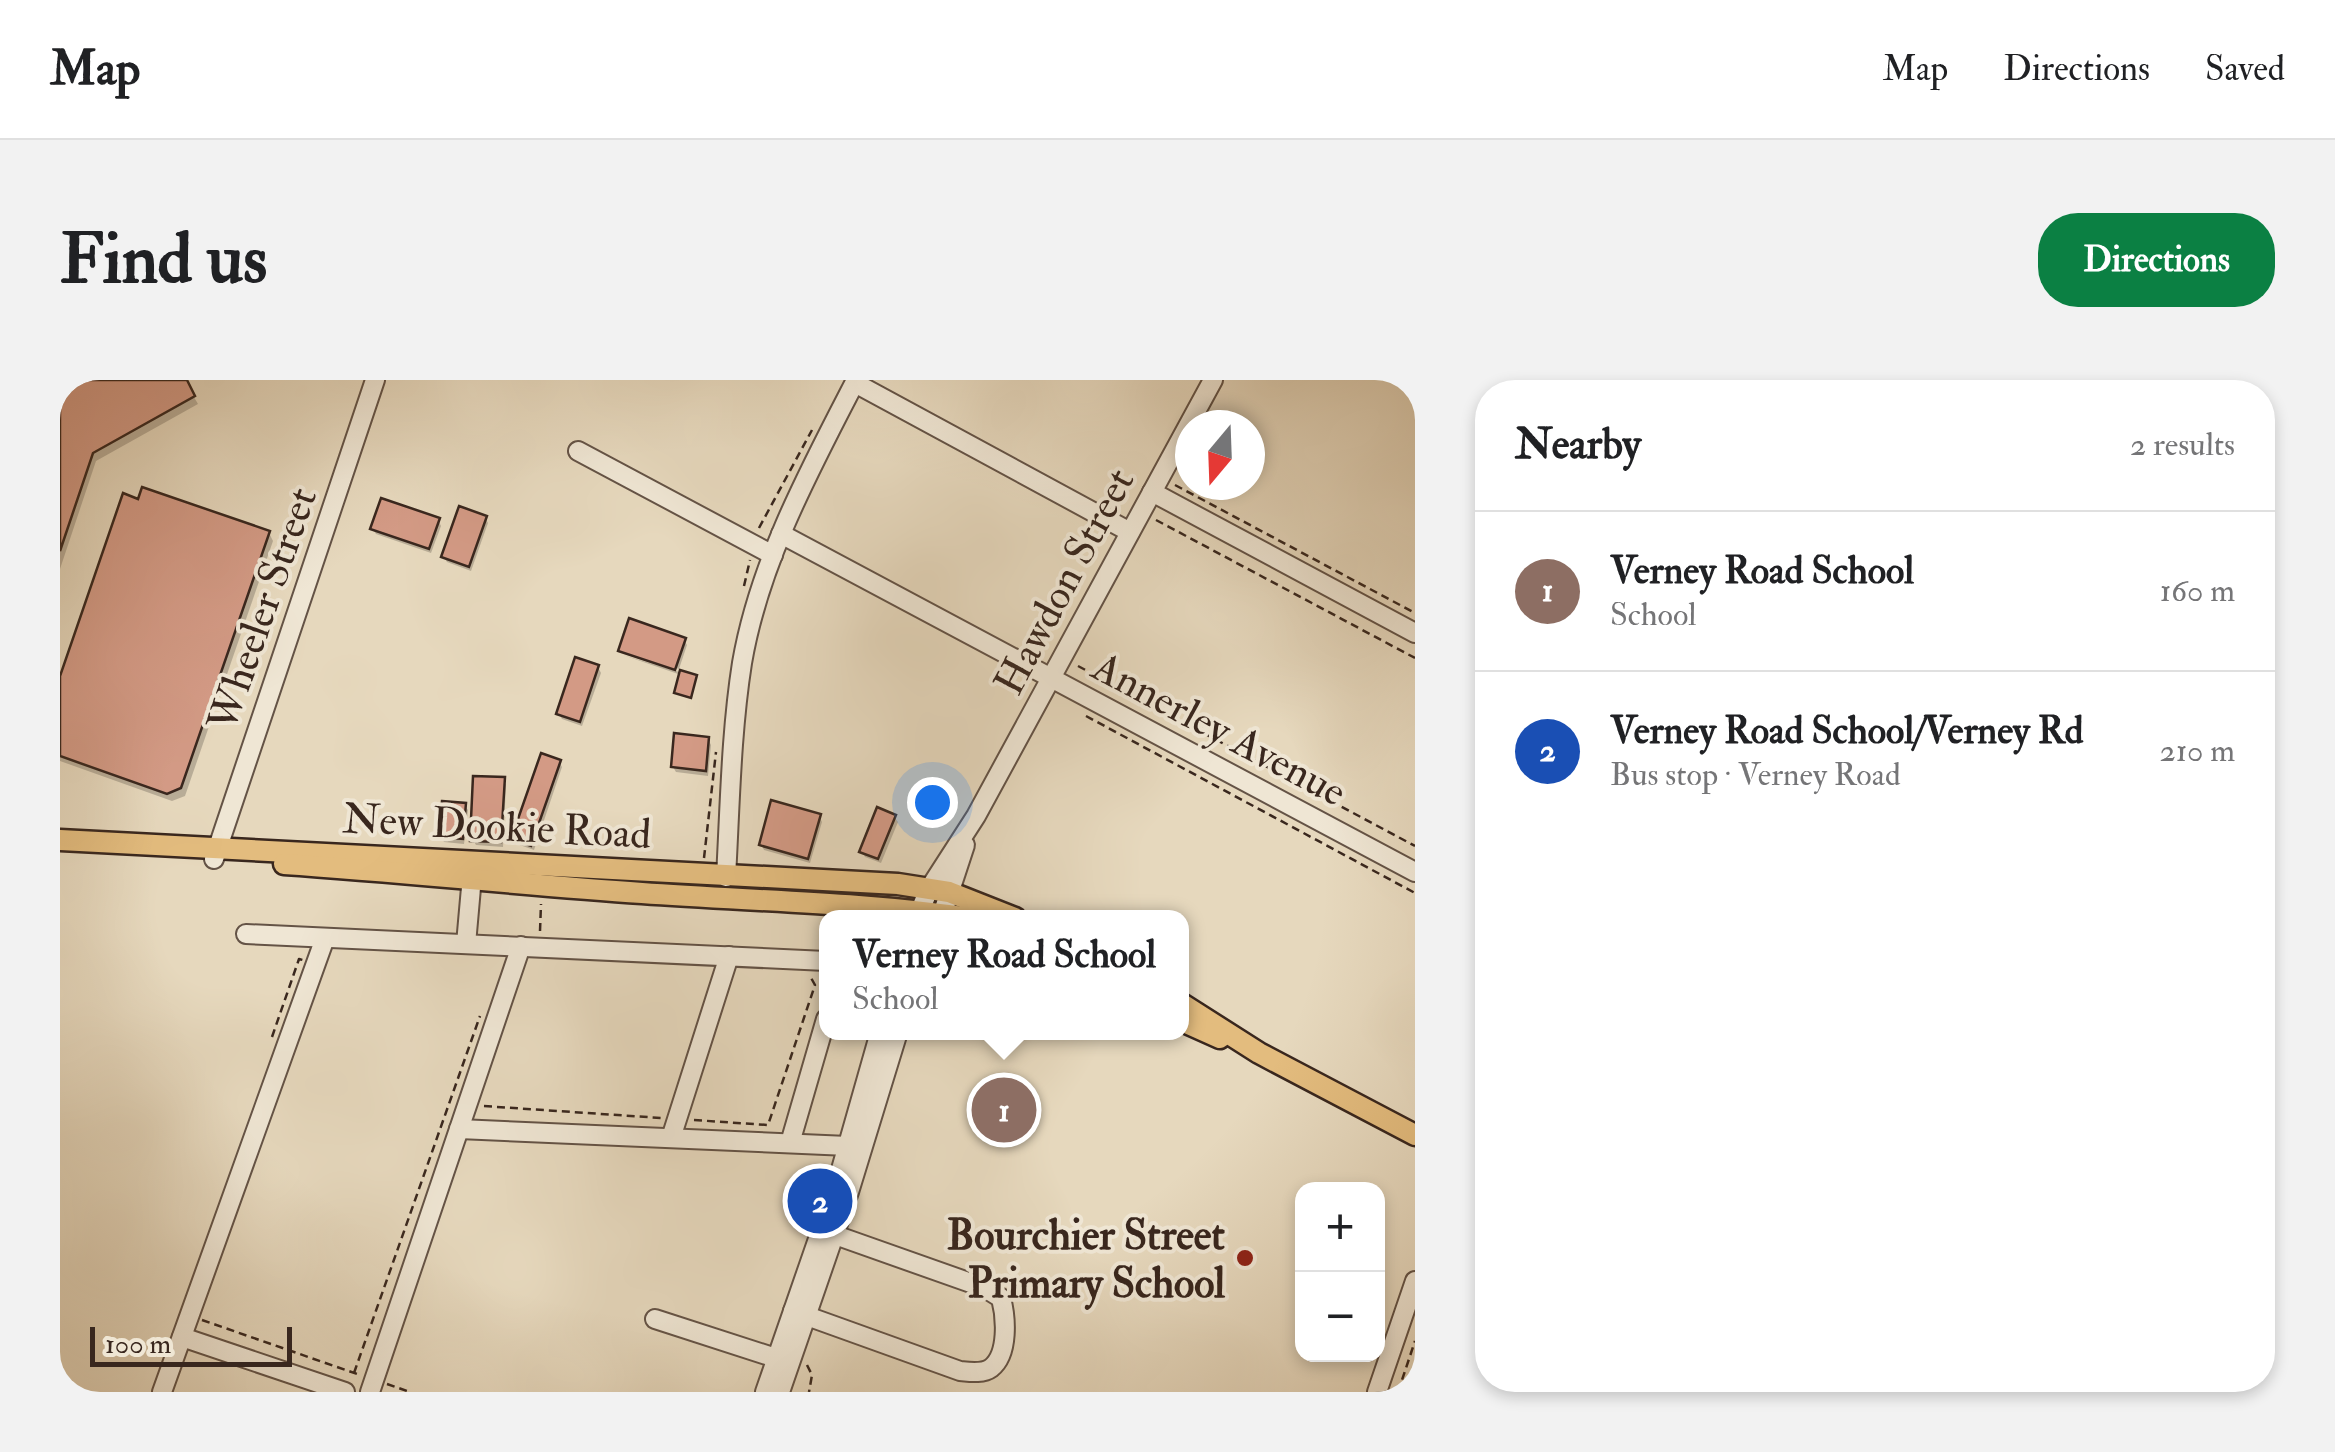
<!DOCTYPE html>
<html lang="en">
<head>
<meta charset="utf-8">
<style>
	:root { --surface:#fff; --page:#f2f2f2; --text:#202124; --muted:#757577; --line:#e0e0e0; --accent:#0b8043 }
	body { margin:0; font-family:"IM FELL Double Pica",serif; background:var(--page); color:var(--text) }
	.controls { position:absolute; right:30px; bottom:30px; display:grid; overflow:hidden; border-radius:20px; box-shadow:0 5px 15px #0003 }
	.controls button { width:90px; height:90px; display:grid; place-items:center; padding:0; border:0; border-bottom:2px solid var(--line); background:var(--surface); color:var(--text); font:50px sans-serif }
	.compass { position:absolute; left:1115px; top:30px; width:90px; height:90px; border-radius:50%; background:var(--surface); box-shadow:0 5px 15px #0003; rotate:199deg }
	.scale { position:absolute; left:30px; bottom:25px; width:202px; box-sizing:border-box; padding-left:10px; border:5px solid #39271e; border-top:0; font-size:28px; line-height:35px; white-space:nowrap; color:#39271e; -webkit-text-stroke:8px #efe6d4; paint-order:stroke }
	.you { position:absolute; left:872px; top:422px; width:35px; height:35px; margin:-25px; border:8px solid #fff; border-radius:50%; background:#1a73e8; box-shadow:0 0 0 15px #1a73e833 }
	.badge { display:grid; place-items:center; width:65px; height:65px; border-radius:50%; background:var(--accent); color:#fff; font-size:32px; font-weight:700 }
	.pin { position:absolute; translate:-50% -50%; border:5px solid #fff; box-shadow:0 2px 10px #0006 }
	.popup { position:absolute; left:759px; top:530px; width:370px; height:130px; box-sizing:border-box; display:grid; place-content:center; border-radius:20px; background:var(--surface); filter:drop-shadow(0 2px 8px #0005); font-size:32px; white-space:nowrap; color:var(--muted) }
	.popup b { font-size:38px; color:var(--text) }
	.popup::after { content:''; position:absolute; left:50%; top:100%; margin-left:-20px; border:20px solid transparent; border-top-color:var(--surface) }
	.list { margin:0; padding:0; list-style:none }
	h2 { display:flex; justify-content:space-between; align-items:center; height:130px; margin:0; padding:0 40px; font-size:42px }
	h2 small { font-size:32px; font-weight:400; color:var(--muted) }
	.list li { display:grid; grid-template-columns:65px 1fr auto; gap:30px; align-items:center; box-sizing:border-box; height:160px; padding:0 40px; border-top:2px solid var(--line) }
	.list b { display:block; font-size:38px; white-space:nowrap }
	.list p { margin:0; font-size:32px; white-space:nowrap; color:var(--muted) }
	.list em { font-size:32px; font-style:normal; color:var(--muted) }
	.map { position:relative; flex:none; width:1355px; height:1012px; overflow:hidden; border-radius:40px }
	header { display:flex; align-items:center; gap:60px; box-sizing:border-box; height:140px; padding:0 50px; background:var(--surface); border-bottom:2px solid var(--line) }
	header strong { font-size:48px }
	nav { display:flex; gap:55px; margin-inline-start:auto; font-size:35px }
	.intro { display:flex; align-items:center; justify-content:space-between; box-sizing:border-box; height:240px; padding:0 60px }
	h1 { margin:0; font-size:70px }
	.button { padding:25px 45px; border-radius:40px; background:var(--accent); color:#fff; font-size:35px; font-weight:700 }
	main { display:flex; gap:60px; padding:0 60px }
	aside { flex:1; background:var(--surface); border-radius:40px; box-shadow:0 5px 15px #0003 }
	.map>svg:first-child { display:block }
	.shadow { fill:#0003 }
	.building { fill:#d39a85; stroke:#39271e; stroke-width:2.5 }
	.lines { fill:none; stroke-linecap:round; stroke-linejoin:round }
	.minor-casing { stroke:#645346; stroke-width:22 }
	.major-casing { stroke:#39271e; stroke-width:25 }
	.path { stroke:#39271e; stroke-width:2.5; stroke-dasharray:8 5; stroke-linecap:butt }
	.minor { stroke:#efe6d4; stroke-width:18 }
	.major { stroke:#e3bc7e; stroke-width:20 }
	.poi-dot { fill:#8f2418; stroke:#efe6d4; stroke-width:4 }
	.labels { text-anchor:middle; stroke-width:8; stroke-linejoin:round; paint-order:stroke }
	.street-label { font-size:42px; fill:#39271e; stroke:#efe6d4 }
	.poi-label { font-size:42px; font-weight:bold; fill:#39271e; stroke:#efe6d4; text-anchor:end }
</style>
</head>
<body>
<header>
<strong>Map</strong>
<nav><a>Map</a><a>Directions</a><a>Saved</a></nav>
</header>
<div class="intro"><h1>Find us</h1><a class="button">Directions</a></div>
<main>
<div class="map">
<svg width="1355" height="1012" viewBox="0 0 1355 1012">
	<rect width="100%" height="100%" fill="#e6d8bd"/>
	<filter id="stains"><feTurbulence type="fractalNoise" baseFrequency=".002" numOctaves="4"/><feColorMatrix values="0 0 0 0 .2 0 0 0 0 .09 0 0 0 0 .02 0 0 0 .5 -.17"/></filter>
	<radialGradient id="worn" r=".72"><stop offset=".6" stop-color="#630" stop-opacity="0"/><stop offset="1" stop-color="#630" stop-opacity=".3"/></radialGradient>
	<!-- shadow -->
	<g class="shadow">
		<path d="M0,0H124L138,24L36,81L0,189Z"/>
		<path d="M425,138L428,143L411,191L387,182L384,177Z"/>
		<path d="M378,140L381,146L371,173L316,154L313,149Z"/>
		<path d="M209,153L213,161L125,416L112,421L0,381V303Z"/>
		<path d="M624,260L627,265L619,289L561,269Z"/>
		<path d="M563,275L636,297L632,319L617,313L621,295Z"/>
		<path d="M538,287L541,293L522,346L502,339L499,334Z"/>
		<path d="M648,359L651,365L648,396L616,392L613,387Z"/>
		<path d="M499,382L502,387L474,470L457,464L454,459Z"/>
		<path d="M443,399L446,405L443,467L416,465L413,460Z"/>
		<path d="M404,425L408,430L404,464L384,462L381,457Z"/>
		<path d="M759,436L762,442L750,483L704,470L701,464Z"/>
		<path d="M834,437L838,442L821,483L805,477L802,471Z"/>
	</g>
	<!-- building -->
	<g class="building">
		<path d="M0,0H127L135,16L33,73L0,171Z"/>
		<path d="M82,107L210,151L121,408L107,414L0,376V296L63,113L78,119Z"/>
		<path d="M321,118L380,138L369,169L310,149Z"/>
		<path d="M399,126L427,136L409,187L381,177Z"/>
		<path d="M569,238L626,258L615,290L558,271Z"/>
		<path d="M515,277L539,285L520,342L496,334Z"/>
		<path d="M620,290L637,295L631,318L614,313Z"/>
		<path d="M614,353L649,357L646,391L611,387Z"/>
		<path d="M481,373L501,380L471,466L451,459Z"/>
		<path d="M413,396L445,397L441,462L410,461Z"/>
		<path d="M711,420L761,434L748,479L699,465Z"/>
		<path d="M382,421L406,423L403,459L379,457Z"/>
		<path d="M817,427L836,435L818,479L799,472Z"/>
	</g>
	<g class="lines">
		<defs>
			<g id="minor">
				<path d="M795,3L1070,152"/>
				<path d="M518,71L713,175"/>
				<path d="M1092,112L1355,253"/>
				<path d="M721,154L1355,492"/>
				<path d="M154,479L315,0"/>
				<path d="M666,497C670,425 671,353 682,283C699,183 750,89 796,0"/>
				<path d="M885,526L905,465"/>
				<path d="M857,538L869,509L916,436L1153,0"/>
				<path d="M186,554L766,581"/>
				<path d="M406,564L413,485"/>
				<path d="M399,749L788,766"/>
				<path d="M611,758L669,576"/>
				<path d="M730,763L766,639"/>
				<path d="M733,931L900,991C910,992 923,994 931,988C949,974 946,937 941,918L925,908L761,850"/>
				<path d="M595,939L725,981"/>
				<path d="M122,957L285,1012"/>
				<path d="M102,1012L265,558"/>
				<path d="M310,1012L461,566"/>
				<path d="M705,1012L776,807L820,652"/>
				<path d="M720,1012L789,812L838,652"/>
				<path d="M1317,1012L1355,901"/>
			</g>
			<g id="major">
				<path d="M0,460L838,504L889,512L955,538"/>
				<path d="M224,484C344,492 463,505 582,513C692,521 801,522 910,538"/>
				<path d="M1122,624L1199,673L1355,755"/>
				<path d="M1122,641L1160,658"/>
			</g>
		</defs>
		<!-- minor casing -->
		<use href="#minor" class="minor-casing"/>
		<!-- major casing -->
		<use href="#major" class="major-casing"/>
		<!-- path -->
		<g class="path">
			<path d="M1115,105L1355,233"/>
			<path d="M1096,140L1355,278"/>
			<path d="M699,148L752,50"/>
			<path d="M684,206L690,180"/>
			<path d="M1018,286L1355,466"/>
			<path d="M1026,336L1355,513"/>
			<path d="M644,478L656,372"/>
			<path d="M480,551L481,524"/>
			<path d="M212,657L239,579L243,580"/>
			<path d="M424,726L601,738"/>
			<path d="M634,740L708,745L755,605L750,596"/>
			<path d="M142,940L300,995"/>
			<path d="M747,985L752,995L749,1012"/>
			<path d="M294,993L420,636"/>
			<path d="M327,1004L350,1012"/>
			<path d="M1338,1012L1355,961"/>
		</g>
		<!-- minor -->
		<use href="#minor" class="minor"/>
		<!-- major -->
		<use href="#major" class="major"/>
	</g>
	<!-- markers -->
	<circle class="poi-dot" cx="1185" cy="878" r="10"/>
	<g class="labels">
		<!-- street labels -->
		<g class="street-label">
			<text transform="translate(1003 201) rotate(-62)" y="15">Hawdon Street</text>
			<text transform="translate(201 229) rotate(-71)" y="15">Wheeler Street</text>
			<text transform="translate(1160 348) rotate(28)" y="15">Annerley Avenue</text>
			<text transform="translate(437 445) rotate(3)" y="15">New Dookie Road</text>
		</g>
		<!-- poi labels -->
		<g class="poi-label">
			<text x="1165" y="869">Bourchier Street<tspan x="1165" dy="48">Primary School</tspan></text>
		</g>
	</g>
	<rect width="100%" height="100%" filter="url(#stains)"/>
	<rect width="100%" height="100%" fill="url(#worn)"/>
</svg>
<div class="controls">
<button>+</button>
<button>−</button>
</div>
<svg class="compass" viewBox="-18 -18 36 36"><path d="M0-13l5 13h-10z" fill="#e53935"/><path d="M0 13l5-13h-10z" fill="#757577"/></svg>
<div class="scale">100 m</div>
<div class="you"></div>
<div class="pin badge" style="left:944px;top:730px;background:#8d6e63">1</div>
<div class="popup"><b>Verney Road School</b>School</div>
<div class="pin badge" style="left:760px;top:821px;background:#1a4fb4">2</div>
</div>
<aside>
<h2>Nearby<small>2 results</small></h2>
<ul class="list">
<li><span class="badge" style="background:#8d6e63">1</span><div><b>Verney Road School</b><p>School</p></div><em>160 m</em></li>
<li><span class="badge" style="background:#1a4fb4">2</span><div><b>Verney Road School/Verney Rd</b><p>Bus stop · Verney Road</p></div><em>210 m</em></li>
</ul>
</aside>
</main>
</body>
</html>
